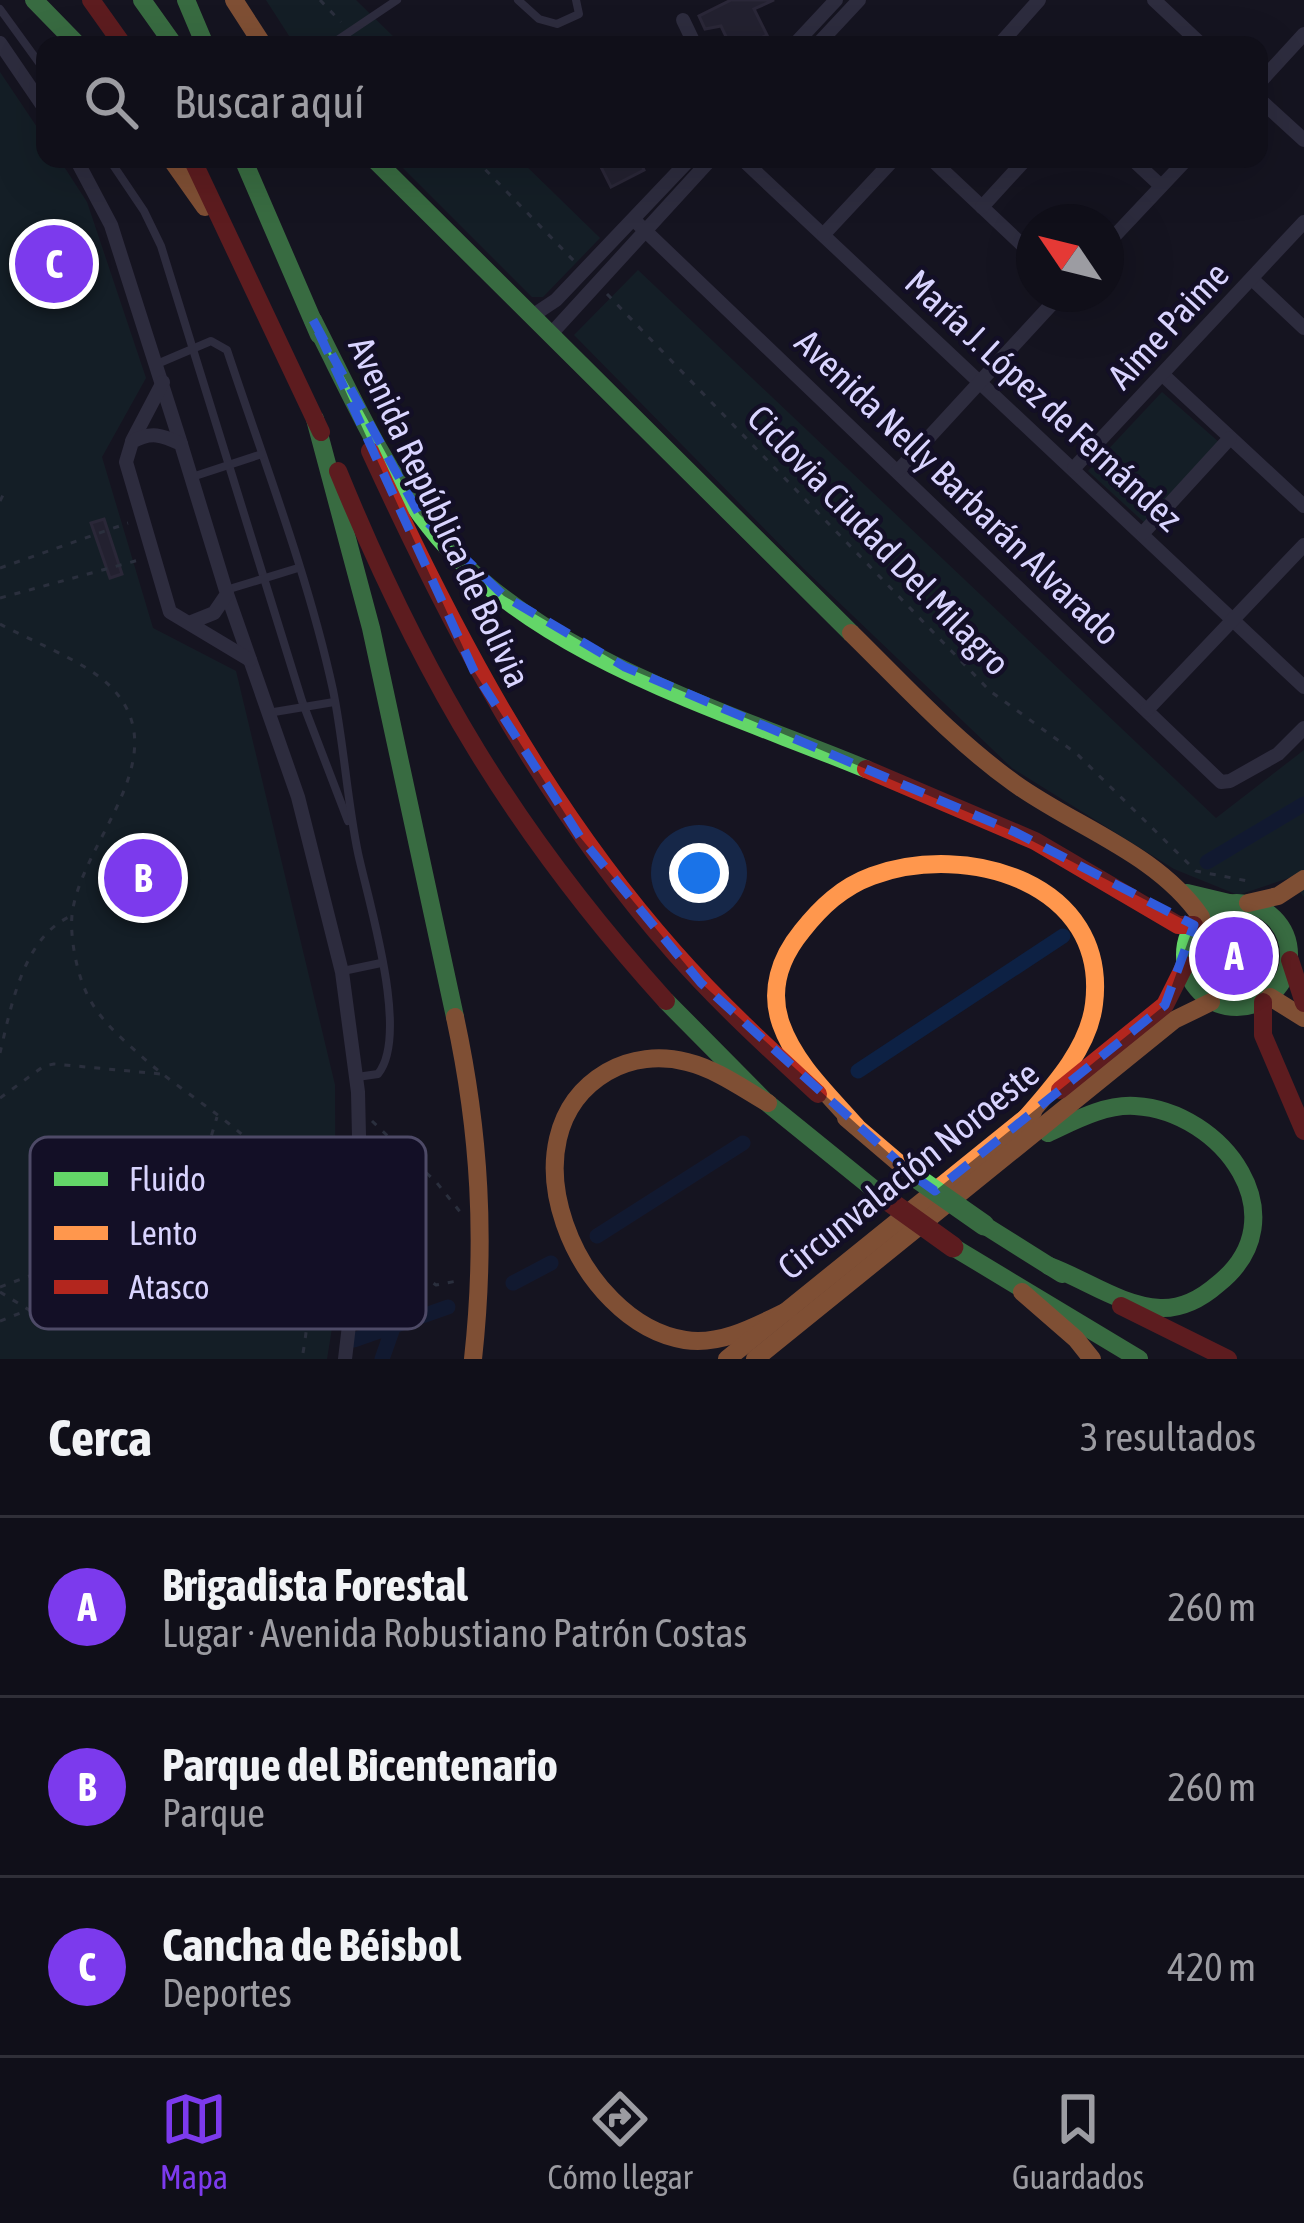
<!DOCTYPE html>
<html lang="es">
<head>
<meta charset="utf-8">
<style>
	:root { --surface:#100f19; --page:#1e1d26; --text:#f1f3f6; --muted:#9c9ca2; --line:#302f38; --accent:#7c3aed }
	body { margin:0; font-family:"Asap Condensed",sans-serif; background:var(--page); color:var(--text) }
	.compass { position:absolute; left:1016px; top:204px; width:108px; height:108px; border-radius:50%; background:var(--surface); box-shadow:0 12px 48px #0002; rotate:305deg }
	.you { position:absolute; left:699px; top:873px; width:42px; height:42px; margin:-30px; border:9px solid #fff; border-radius:50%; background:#1a73e8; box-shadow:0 0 0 18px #1a73e833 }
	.badge { display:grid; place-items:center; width:78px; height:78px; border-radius:50%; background:var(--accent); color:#fff; font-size:39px; font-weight:700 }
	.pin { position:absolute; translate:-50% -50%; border:6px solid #fff; box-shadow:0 3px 12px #0006 }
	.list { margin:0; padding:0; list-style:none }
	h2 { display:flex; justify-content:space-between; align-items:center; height:156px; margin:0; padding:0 48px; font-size:51px }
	h2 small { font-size:39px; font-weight:400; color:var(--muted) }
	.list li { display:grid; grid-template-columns:78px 1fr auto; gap:36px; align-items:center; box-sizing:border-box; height:180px; padding:0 48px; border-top:3px solid var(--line) }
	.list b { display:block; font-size:45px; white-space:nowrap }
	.list p { margin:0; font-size:39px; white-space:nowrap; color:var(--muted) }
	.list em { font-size:39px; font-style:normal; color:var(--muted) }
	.icon { flex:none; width:66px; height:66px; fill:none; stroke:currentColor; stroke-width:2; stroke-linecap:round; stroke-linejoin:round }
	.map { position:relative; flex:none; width:1304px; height:1359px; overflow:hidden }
	.search { position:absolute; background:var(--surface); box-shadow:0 12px 48px #0002; left:36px; right:36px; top:36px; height:132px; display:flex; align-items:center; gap:30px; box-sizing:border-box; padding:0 42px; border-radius:24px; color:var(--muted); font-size:45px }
	.sheet { height:696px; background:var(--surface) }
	nav { display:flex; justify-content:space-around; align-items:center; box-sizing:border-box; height:168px; border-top:3px solid var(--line); background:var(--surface); font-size:33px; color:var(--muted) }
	nav a { display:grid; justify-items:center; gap:6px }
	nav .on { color:var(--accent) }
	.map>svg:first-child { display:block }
	.green { fill:#132c2d }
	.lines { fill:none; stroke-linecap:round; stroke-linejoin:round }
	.canal { stroke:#0d2144; stroke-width:15 }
	.building { fill:#343243; stroke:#433f54; stroke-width:3 }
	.path { stroke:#44505f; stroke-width:3; stroke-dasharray:6 9; stroke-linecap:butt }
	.lane { stroke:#4a4962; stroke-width:8 }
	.street { stroke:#4a4962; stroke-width:14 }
	.fast { stroke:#63d668; stroke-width:18 }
	.slow { stroke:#ff974d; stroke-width:18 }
	.jam { stroke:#b3261e; stroke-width:18 }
	.fast-bridge { stroke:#63d668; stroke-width:21 }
	.jam-bridge { stroke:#b3261e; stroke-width:21 }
	.marked { fill:none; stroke:#305bdc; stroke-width:9; stroke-dasharray:24 15; stroke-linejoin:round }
	.labels { text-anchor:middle; stroke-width:9; stroke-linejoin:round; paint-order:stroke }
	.street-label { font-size:36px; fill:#d9d4ff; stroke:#130f26 }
	.key { fill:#130f26; stroke:#4e4a67; stroke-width:3 }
	.key-label { font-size:33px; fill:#d9d4ff }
</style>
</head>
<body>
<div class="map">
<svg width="1304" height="1359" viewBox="0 0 1304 1359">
	<rect width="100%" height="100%" fill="#161421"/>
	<!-- green -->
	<g class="green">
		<path d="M266,0H356L402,45H295Z"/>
		<path d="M0,72L45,139V159H59L87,202L146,378L102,457L153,628L236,671L335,1085L336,1303L327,1359H0Z"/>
		<path d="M394,159H519L600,238L543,297H532Z"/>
		<path d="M638,270L1216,818L1304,750V897L1289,878L1238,895L1174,869L1012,768L804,569L574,335Z"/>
		<path d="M1162,392L1221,444L1147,525L1088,471Z"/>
	</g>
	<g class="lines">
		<!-- canal -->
		<g class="canal">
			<path d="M1207,862L1304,804"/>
			<path d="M858,1071L1063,936"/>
			<path d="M597,1236L743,1143"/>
			<path d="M513,1283L551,1263"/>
			<path d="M354,1340L448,1307"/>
			<path d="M382,1359L393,1328"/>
		</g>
	</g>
	<!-- building -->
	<g class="building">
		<path d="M731,0H774L754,9L767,35L746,45H730L721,26L705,29L699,16Z"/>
		<path d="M597,159H639L644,170L611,187Z"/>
		<path d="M104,519L122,574L110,578L91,523Z"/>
	</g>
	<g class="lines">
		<!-- path -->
		<g class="path">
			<path d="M320,0L341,22"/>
			<path d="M475,159L575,262"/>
			<path d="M607,294L990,691L1077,754L1196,871L1253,882"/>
			<path d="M0,501L3,495"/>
			<path d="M0,568L128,523"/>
			<path d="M0,598L139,560"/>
			<path d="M0,624C31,641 87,662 111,687C179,757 80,842 72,915C70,936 76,968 84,987C95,1016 119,1036 141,1056C169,1081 199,1100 228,1123C311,1187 319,1261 302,1359"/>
			<path d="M0,1053C11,1007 23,937 71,916"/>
			<path d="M0,1098L44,1066L54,1064L161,1074"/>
			<path d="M372,1121L437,1183L461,1213"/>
			<path d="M373,1239L436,1285L462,1280"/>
			<path d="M0,1287L187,1217L217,1117"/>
			<path d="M0,1292L39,1316L85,1324"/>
			<path d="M0,1321L178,1251L187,1219"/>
		</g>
		<!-- lane -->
		<g class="lane">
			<path d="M518,0L539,19L557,24L579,14L576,0"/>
			<path d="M0,9L45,71"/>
			<path d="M330,45L397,0"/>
			<path d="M109,159L144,211L161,246L302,701L348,821"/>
			<path d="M157,364L211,341L227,350C264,462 308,575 333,690C344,744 347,800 358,853C369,904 410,1035 378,1074L357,1077"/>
			<path d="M192,477L262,454"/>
			<path d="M226,590L298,568"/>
			<path d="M268,713L334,702"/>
			<path d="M343,971L381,963"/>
		</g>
		<!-- street -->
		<g class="street">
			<path d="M1154,0L1202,45"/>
			<path d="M683,20L695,45"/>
			<path d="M0,43L45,109"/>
			<path d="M794,45L836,0"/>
			<path d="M817,45L859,0"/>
			<path d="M999,45L1039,0"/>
			<path d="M1259,83L1304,34"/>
			<path d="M1259,99L1304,140"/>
			<path d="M76,159L111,225L181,444"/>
			<path d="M742,159L1304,687"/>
			<path d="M931,159L1034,256"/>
			<path d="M1132,159L1161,186"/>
			<path d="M982,207L1026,159"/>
			<path d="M634,220L1221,782L1230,781L1278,754L1304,728"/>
			<path d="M824,234L894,159"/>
			<path d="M1106,245L1187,159"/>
			<path d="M1252,279L1304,328"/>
			<path d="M532,316L556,300L690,159"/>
			<path d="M551,334L711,159"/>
			<path d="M1163,375L1304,506"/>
			<path d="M132,441L163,382"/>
			<path d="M1074,468L1304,222"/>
			<path d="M898,471L1061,294"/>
			<path d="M1143,533L1230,438"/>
			<path d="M227,594L298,797L342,972L358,1092L361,1224L345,1359"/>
			<path d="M189,623L214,613L227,594L181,444C162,435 151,431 132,442L126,462L170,612L250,660"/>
			<path d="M1147,710L1304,545"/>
		</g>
		<!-- fast -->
		<g class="fast">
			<path d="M34,0L78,45"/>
			<path d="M142,0L174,45"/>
			<path d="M186,0L205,45"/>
			<path d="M243,159L319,335"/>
			<path d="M374,159L851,633"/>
			<path d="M313,320C349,390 381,465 430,527C530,655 721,709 866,769"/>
			<path d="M315,419L371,628L455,1017"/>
			<path d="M1187,893L1229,903"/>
			<circle cx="1237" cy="955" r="52"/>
			<path d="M666,1001L765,1101L886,1199"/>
			<path d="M1048,1133C1074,1121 1105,1104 1135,1106C1223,1111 1301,1218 1218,1284C1202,1298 1183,1309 1160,1308C1121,1306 1085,1279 1049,1266"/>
			<path d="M984,1225L1062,1274"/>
			<path d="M953,1247L1139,1359"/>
		</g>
		<!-- slow -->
		<g class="slow">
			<path d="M234,0L263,45"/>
			<path d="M171,159L205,207"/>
			<path d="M851,633C904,685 954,740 1014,783C1075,827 1157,853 1201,917"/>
			<path d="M1248,903L1278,896L1304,879"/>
			<path d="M1270,997L1304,1018"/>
			<path d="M455,1017C480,1133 486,1241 473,1359"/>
			<path d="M768,1103C742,1088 716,1069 687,1062C660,1055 631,1058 607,1072C498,1136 577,1323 685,1340C721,1346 758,1325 789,1310"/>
			<path d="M846,1118L914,1176"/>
			<path d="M856,1126C829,1095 795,1064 781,1024C769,990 780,958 802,931C821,907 842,887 872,876C967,841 1109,883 1094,1004C1089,1048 1052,1088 1024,1120"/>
			<path d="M1022,1292L1076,1339L1092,1359"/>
			<path d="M727,1359L1033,1112"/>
			<path d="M755,1359L1174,1020L1211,1002"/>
		</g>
		<!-- jam -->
		<g class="jam">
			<path d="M91,0L123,45"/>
			<path d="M192,159L321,432"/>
			<path d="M370,451C452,630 543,804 674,952C719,1003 768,1048 818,1094"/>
			<path d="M338,471C423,679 515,834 666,1001"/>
			<path d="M866,769L1035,841L1178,925H1194"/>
			<path d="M1290,960L1304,1003"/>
			<path d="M1263,1002V1035L1304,1131"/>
			<path d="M1060,1090L1165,1005L1185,965"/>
			<path d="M1121,1306L1228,1359"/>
		</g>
		<!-- fast-bridge -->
		<path class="fast-bridge" d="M914,1176L984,1225"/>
		<!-- jam-bridge -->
		<path class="jam-bridge" d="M886,1199L953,1247"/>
	</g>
	<!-- marked area -->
	<path d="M0 0H1304V1359H0ZM313,320L419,514L504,596L625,667L1015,832L1194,925L1165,1005L935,1191L914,1176L701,983L580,837L474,671Z" fill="#161421" fill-opacity=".55" fill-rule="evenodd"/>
	<path class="marked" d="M313,320L419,514L504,596L625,667L1015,832L1194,925L1165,1005L935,1191L914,1176L701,983L580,837L474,671Z"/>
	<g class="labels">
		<!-- street labels -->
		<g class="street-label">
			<text transform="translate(1168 325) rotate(-47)" y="13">Aime Paime</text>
			<text transform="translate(1044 400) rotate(43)" y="13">María J. López de Fernández</text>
			<text transform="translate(958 487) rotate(44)" y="13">Avenida Nelly Barbarán Alvarado</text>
			<text transform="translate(440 512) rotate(65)" y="13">Avenida República de Bolivia</text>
			<text transform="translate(879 540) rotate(46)" y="13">Ciclovia Ciudad Del Milagro</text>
			<text transform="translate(908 1170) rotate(-39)" y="13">Circunvalación Noroeste</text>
		</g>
	</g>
	<!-- legend -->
	<rect x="30" y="1137" width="396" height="192" rx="18" class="key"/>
	<rect x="54" y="1172" width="54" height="14" fill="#63d668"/>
	<rect x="54" y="1226" width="54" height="14" fill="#ff974d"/>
	<rect x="54" y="1280" width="54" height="14" fill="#b3261e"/>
	<g class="key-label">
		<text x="129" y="1191">Fluido</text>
		<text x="129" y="1245">Lento</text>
		<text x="129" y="1299">Atasco</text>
	</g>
</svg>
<svg class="compass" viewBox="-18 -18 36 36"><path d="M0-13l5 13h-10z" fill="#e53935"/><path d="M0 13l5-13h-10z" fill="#9c9ca2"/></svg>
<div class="you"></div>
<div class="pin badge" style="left:1234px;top:956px">A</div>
<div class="pin badge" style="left:143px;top:878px">B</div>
<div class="pin badge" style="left:54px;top:264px">C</div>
<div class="search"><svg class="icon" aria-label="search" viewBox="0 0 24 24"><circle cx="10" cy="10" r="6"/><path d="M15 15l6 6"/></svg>Buscar aquí</div>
</div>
<section class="sheet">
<h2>Cerca<small>3 resultados</small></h2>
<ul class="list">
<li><span class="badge">A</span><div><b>Brigadista Forestal</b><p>Lugar · Avenida Robustiano Patrón Costas</p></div><em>260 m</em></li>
<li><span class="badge">B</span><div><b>Parque del Bicentenario</b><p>Parque</p></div><em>260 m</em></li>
<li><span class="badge">C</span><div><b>Cancha de Béisbol</b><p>Deportes</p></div><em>420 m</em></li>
</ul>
</section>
<nav>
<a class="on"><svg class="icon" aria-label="map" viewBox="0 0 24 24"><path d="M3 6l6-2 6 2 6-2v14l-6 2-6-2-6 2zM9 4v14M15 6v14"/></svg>Mapa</a>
<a><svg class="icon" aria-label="directions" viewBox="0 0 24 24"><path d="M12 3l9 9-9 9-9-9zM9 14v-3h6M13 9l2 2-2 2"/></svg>Cómo llegar</a>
<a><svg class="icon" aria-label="saved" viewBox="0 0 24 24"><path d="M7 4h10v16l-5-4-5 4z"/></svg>Guardados</a>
</nav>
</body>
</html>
